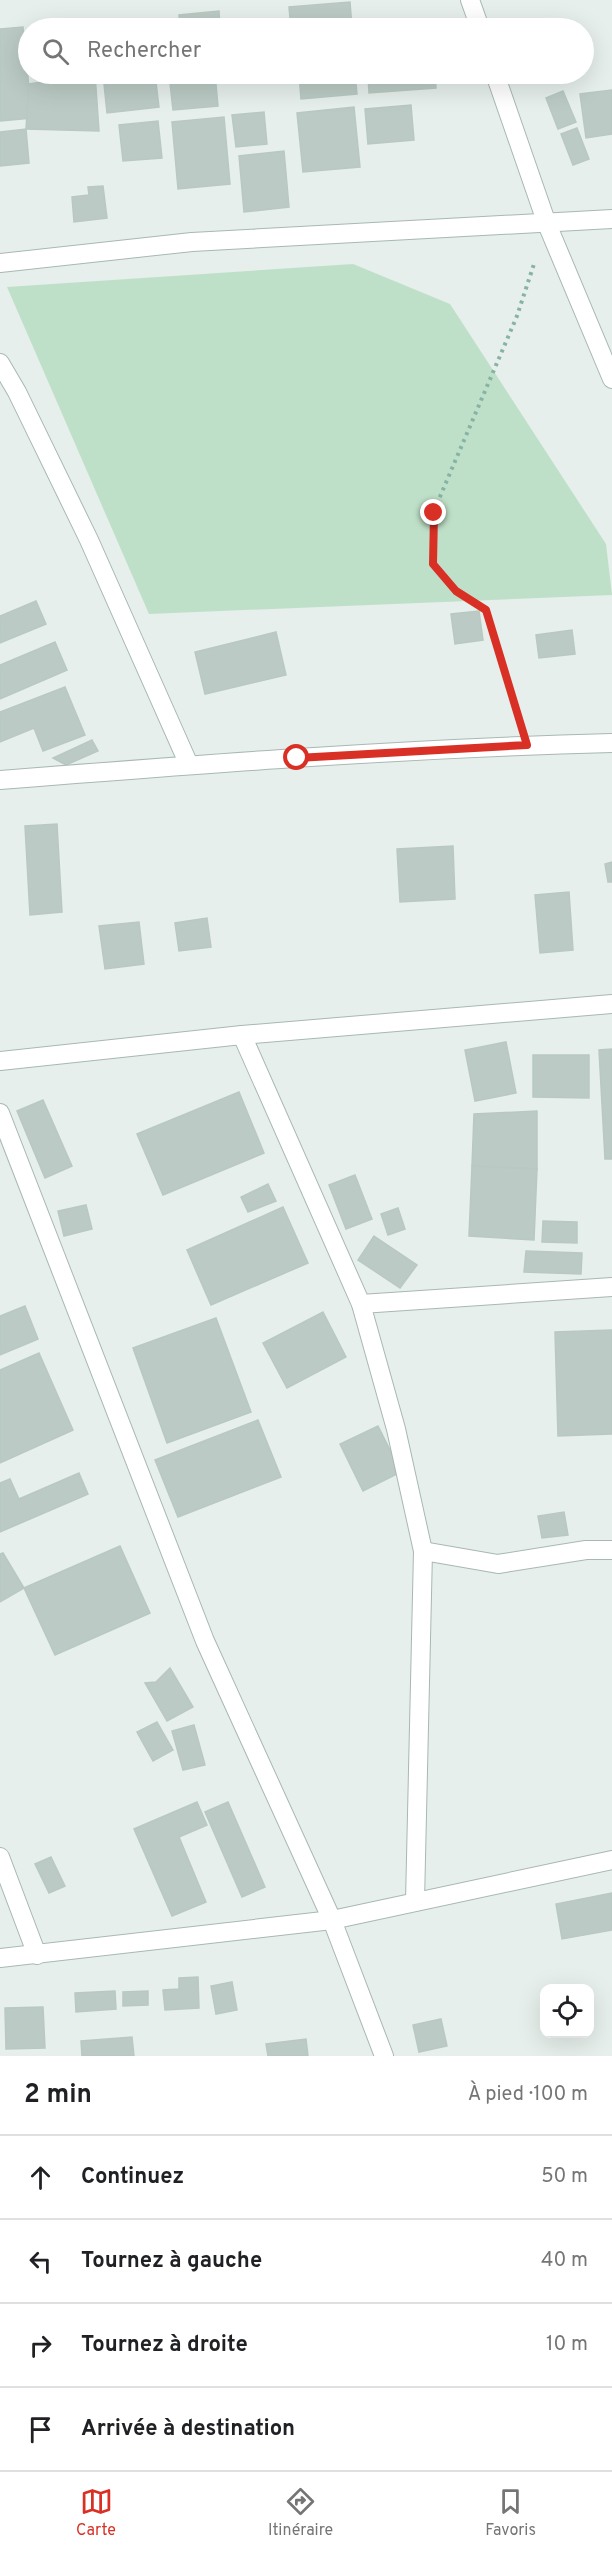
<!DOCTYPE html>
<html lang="fr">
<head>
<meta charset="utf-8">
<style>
	:root { --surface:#fff; --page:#f2f2f2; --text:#202124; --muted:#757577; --line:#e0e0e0; --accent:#d93025 }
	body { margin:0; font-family:Overpass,sans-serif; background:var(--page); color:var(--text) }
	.controls { position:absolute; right:18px; bottom:18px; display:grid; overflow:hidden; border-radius:12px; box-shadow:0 6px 24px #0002 }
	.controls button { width:54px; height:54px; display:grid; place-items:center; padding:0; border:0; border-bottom:2px solid var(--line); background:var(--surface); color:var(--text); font:30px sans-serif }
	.stop { position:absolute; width:18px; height:18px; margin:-14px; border:4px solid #d93025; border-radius:50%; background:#fff }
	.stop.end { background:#d93025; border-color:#fff; box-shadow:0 2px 6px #0008 }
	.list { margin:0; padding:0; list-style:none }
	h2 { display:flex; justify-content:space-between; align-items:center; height:78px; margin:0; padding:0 24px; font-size:26px }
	h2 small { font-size:20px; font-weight:400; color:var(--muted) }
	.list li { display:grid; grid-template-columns:39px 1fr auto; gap:18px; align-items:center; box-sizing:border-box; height:84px; padding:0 24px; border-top:2px solid var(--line) }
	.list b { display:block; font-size:22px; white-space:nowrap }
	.list em { font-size:20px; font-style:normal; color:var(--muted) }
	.icon { flex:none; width:33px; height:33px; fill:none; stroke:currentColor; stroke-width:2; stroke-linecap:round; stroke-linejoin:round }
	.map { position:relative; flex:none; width:612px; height:2056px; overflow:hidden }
	.search { position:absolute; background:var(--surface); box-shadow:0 6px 24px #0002; left:18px; right:18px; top:18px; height:66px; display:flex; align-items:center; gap:15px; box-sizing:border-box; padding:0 21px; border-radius:33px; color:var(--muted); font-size:22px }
	.sheet { height:414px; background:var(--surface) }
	nav { display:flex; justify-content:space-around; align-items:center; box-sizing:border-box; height:84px; border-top:2px solid var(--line); background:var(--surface); font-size:16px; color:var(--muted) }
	nav a { display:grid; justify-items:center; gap:3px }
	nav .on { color:var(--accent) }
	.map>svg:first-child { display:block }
	.green { fill:#bfe0c8 }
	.building { fill:#bbcac4; stroke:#b8c9c2; stroke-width:1.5 }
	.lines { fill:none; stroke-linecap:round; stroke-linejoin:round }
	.minor-casing { stroke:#a8b8b2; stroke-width:20 }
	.path { stroke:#86b3a5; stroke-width:4; stroke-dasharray:3 4.5; stroke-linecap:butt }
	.minor { stroke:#fff; stroke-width:18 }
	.route { stroke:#d93025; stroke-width:8 }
</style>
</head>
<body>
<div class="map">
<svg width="612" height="2056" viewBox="0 0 612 2056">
	<rect width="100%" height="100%" fill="#e6efeb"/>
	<!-- green -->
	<path class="green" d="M353,264L450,304L606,544L612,595L149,614L7,287Z"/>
	<!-- building -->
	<g class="building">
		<path d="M350,2L352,28H291L289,7Z"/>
		<path d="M219,11L220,28H180L179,15Z"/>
		<path d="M430,21L431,28H364V27Z"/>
		<path d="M23,27L32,118L0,121V29Z"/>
		<path d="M95,74L99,131L26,129L29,84Z"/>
		<path d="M103,74H155L159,107L107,113Z"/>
		<path d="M169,74H215L218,106L173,110Z"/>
		<path d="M299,74H355L357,94L301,99Z"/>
		<path d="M368,74H435L436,88L369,93Z"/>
		<path d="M612,90V134L586,138L580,94Z"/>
		<path d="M563,91L576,122L558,129L546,98Z"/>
		<path d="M411,105L414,140L368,144L365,109Z"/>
		<path d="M354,107L360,167L303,172L297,113Z"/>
		<path d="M264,112L267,144L236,147L232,115Z"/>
		<path d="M224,117L230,184L178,189L172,122Z"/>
		<path d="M158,121L162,158L123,161L119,125Z"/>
		<path d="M577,128L589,159L573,165L561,134Z"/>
		<path d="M26,129L29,163L0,166V132Z"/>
		<path d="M284,151L289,207L244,212L239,156Z"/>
		<path d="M103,186L107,218L74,222L72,197L89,195L88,187Z"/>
		<path d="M36,601L46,624L0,643V616Z"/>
		<path d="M479,611L483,640L455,644L451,614Z"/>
		<path d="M572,630L575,654L539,658L536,635Z"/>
		<path d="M276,632L286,675L205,694L195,652Z"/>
		<path d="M55,642L67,670L0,699V665Z"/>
		<path d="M65,687L85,735L43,751L34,728L0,742V712Z"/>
		<path d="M92,740L98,751L66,765L53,758Z"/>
		<path d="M57,824L62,912L30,915L25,826Z"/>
		<path d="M453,846L455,899L400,902L397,849Z"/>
		<path d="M612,862V882H608L605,864Z"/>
		<path d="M569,892L573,950L540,953L535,895Z"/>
		<path d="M207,918L211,947L179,951L175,923Z"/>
		<path d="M139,922L144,964L105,969L99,926Z"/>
		<path d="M506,1042L516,1093L475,1101L465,1050Z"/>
		<path d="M612,1049V1159H605L599,1050Z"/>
		<path d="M533,1055H589V1098L533,1097Z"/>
		<path d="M239,1092L264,1153L163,1195L137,1134Z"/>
		<path d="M43,1100L72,1166L45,1178L17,1111Z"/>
		<path d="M537,1111V1169L472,1166L474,1114Z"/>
		<path d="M472,1166L537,1169L534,1240L469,1236Z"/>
		<path d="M355,1175L372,1219L346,1229L329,1185Z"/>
		<path d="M268,1184L276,1201L248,1212L241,1197Z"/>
		<path d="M86,1205L92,1229L64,1236L58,1211Z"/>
		<path d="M283,1207L308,1263L211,1305L187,1250Z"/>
		<path d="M398,1208L405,1229L388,1235L381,1214Z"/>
		<path d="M543,1221L577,1222V1243L542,1242Z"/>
		<path d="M374,1236L417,1265L400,1288L358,1260Z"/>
		<path d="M526,1251L582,1253L581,1274L524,1272Z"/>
		<path d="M25,1306L38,1339L0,1355V1316Z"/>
		<path d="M323,1312L346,1357L287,1388L263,1343Z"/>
		<path d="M216,1318L251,1412L167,1443L133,1348Z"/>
		<path d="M612,1330V1434L558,1436L555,1332Z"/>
		<path d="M39,1353L73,1430L0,1463V1370Z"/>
		<path d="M258,1420L281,1477L178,1517L155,1460Z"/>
		<path d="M378,1426L401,1472L363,1491L340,1444Z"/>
		<path d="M79,1473L88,1494L0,1532V1483L10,1479L19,1499Z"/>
		<path d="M564,1512L568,1535L542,1538L538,1516Z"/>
		<path d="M120,1546L150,1613L55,1655L24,1588Z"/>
		<path d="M3,1553L24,1588L0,1602V1554Z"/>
		<path d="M170,1668L193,1707L167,1721L145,1683L156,1682Z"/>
		<path d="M157,1722L173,1750L153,1761L137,1732Z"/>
		<path d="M194,1725L205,1765L183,1770L172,1731Z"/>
		<path d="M197,1802L207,1825L179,1837L206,1902L172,1916L134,1829Z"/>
		<path d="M228,1802L265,1887L242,1897L205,1812Z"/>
		<path d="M51,1857L65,1886L49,1893L35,1864Z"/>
		<path d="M612,1893V1930L562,1939L556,1904Z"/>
		<path d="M198,1977L199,2008L165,2010L163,1990L179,1989V1978Z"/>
		<path d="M232,1982L237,2010L216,2014L211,1986Z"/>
		<path d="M115,1991L116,2009L76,2012L75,1993Z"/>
		<path d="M148,1991V2005L123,2006V1992Z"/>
		<path d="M43,2007L45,2048L6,2049L5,2008Z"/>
		<path d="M441,2019L447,2046L419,2052L413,2025Z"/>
		<path d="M132,2037L134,2056H82L81,2041Z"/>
		<path d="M306,2039L308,2056H268L266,2044Z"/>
	</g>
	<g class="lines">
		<defs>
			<g id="minor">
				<path d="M470,0L480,28"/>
				<path d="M495,74L547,224L612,379"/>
				<path d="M0,263L192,242L612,219"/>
				<path d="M0,363L17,392L89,540L189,765"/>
				<path d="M0,780C204,764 408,748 612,743"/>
				<path d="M242,1035L361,1304L396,1429L423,1551L415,1902"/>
				<path d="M0,1061L242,1035L612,1004"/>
				<path d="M0,1113L205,1641L332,1920L384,2056"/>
				<path d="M361,1304L612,1287"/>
				<path d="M423,1551L498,1564L586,1550H612"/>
				<path d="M0,1857L37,1955"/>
				<path d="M0,1958L332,1920L612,1860"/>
			</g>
		</defs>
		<!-- minor casing -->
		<use href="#minor" class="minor-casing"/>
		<!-- path -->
		<path class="path" d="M519,721L486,610L456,591L433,564V513L517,316L534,264"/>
		<!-- minor -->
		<use href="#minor" class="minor"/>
	</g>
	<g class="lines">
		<!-- route -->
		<path class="route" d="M297,758L527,745L486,610L456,591L433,564L434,513"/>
	</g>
</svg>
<div class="controls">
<button><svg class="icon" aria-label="locate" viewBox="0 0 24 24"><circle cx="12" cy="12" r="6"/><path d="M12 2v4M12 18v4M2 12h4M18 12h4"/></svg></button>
</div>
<div class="stop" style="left:297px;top:758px"></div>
<div class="stop end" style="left:434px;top:513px"></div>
<div class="search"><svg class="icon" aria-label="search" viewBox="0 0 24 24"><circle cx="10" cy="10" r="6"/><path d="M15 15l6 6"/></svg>Rechercher</div>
</div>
<section class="sheet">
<h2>2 min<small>À pied · 100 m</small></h2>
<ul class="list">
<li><svg class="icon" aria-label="ahead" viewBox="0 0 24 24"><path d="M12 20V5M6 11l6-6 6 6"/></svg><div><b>Continuez</b></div><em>50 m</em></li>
<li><svg class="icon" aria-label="left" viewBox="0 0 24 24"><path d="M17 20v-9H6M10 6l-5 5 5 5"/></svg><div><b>Tournez à gauche</b></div><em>40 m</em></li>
<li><svg class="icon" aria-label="right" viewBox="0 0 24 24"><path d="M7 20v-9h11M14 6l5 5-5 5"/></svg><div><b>Tournez à droite</b></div><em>10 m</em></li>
<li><svg class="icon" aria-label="arrive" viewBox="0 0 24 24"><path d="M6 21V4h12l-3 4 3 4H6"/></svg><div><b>Arrivée à destination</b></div></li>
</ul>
</section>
<nav>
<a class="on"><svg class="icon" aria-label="map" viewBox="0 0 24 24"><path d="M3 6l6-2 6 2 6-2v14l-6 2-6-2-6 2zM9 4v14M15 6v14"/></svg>Carte</a>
<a><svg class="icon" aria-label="directions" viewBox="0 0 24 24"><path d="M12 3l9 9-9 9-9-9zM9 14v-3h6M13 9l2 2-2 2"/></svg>Itinéraire</a>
<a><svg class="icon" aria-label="saved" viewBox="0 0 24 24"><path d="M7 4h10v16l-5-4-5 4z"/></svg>Favoris</a>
</nav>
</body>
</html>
